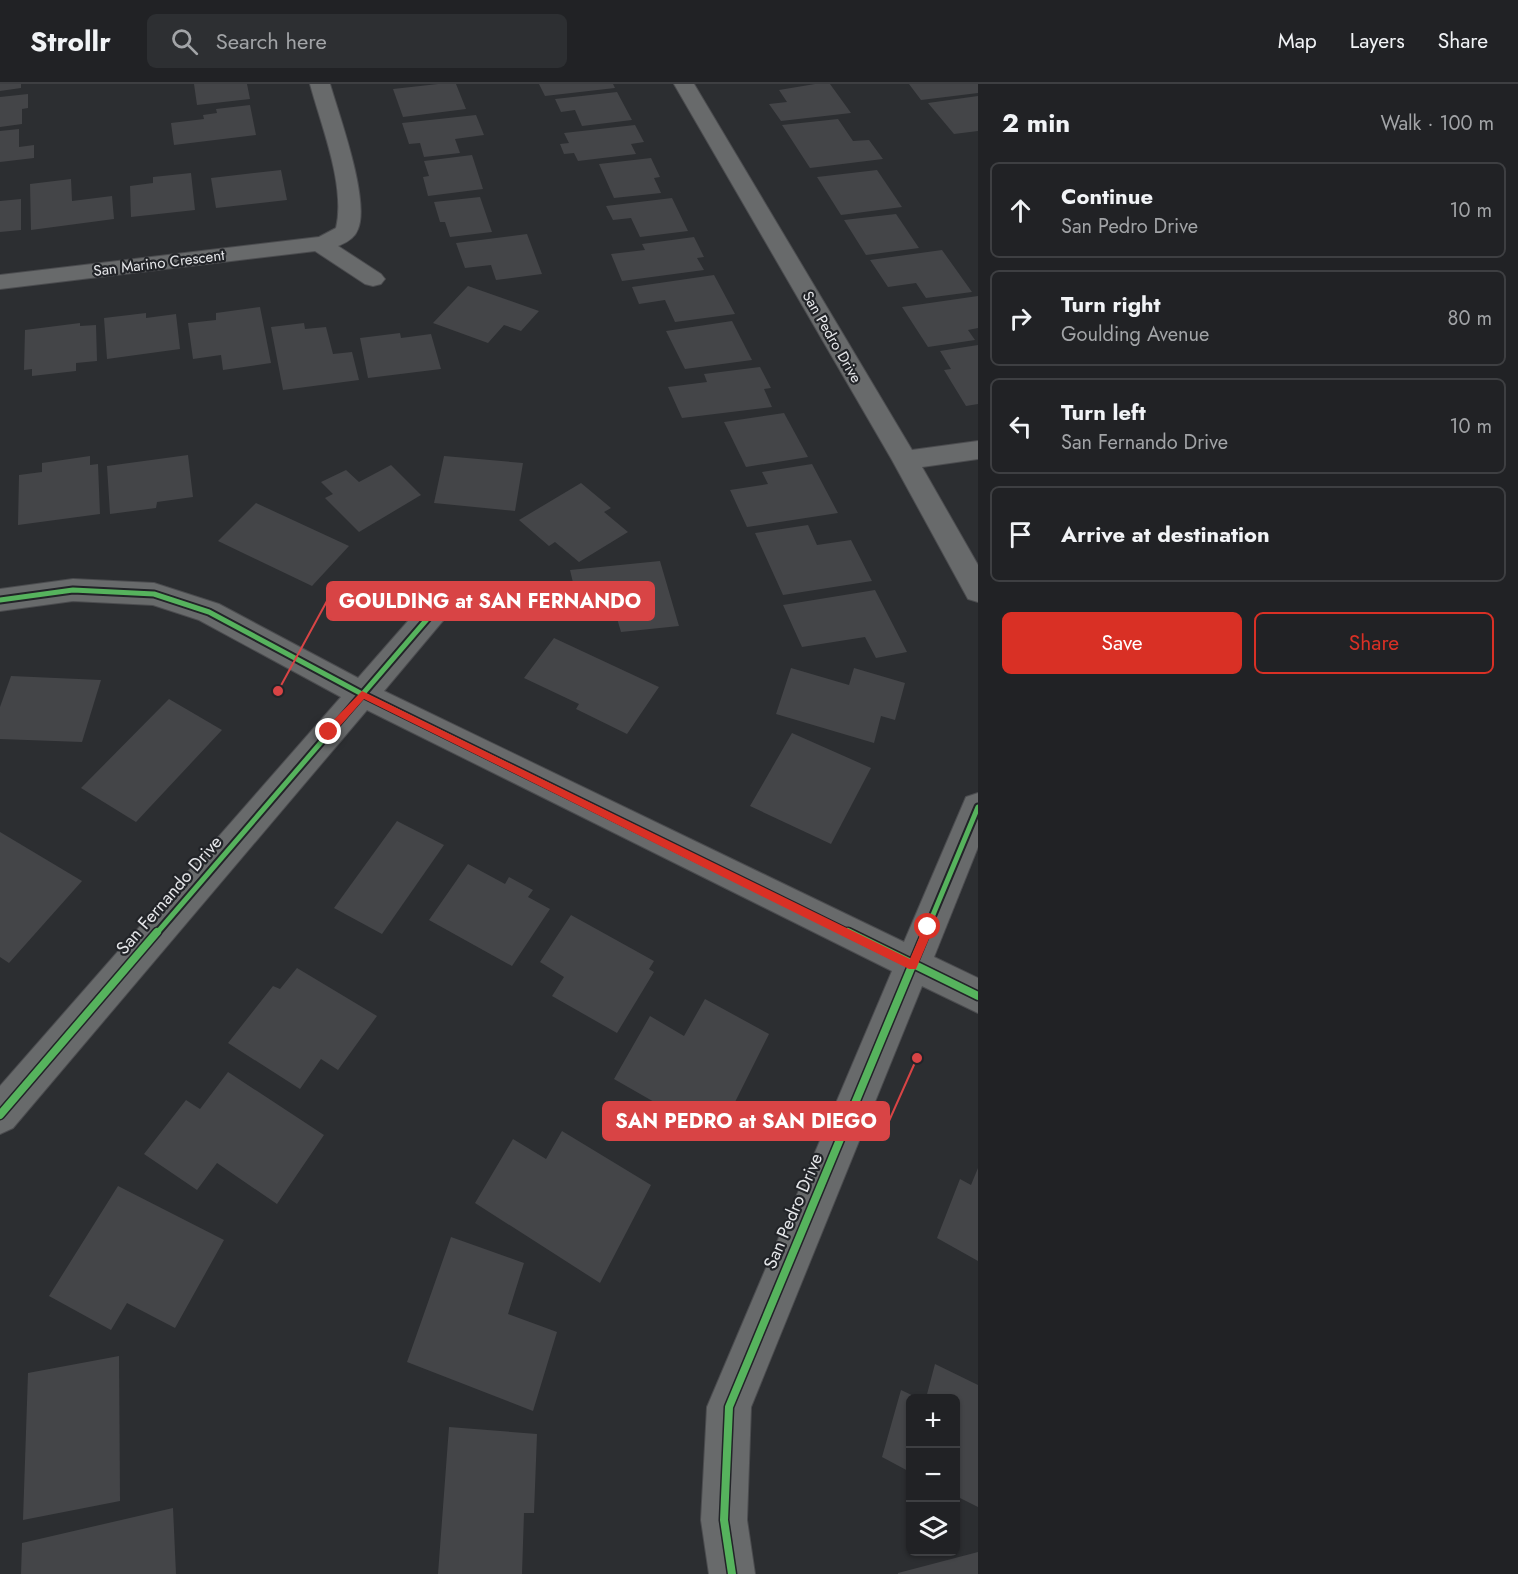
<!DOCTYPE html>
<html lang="en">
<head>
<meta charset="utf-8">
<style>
	:root { --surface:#212225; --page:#2d2f32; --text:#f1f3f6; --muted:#a2a4a7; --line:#3e3f42; --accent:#d93025 }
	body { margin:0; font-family:Jost,sans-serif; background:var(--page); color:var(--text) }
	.controls { position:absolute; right:18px; bottom:18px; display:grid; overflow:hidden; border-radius:9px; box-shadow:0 2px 4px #0004 }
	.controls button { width:54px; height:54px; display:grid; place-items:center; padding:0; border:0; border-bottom:2px solid var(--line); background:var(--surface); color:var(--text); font:30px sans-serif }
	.stop { position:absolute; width:18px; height:18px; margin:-14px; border:4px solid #d93025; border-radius:50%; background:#fff }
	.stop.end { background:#d93025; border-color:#fff; box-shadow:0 2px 6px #0008 }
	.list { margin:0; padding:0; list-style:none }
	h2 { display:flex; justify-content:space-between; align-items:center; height:78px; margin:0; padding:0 24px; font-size:26px }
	h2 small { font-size:20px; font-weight:400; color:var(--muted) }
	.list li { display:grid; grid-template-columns:39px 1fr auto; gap:18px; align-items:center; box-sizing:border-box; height:96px; margin:0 12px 12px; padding:0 12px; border:2px solid var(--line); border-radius:9px }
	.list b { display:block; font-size:22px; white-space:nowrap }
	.list p { margin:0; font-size:20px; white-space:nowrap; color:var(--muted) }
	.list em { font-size:20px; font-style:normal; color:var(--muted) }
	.actions { display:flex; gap:12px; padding:18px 24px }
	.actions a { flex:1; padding:14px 0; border:2px solid var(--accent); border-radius:9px; text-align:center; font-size:21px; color:var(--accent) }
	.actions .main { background:var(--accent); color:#fff }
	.icon { flex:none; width:33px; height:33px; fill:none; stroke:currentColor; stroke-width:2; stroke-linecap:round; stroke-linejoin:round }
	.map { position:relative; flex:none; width:978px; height:1490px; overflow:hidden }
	header { display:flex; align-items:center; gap:36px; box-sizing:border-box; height:84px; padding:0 30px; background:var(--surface); border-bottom:2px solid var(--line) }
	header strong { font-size:28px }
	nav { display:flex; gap:33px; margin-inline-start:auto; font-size:21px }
	.search { width:420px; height:54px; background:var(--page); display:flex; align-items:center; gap:15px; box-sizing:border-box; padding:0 21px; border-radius:9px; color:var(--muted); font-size:22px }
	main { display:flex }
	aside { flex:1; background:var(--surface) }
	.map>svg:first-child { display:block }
	.building { fill:#444548 }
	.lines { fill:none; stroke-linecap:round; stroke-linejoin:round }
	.minor-casing { stroke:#4b4c4f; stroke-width:2 }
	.minor { fill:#686a6b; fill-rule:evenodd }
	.cycleway-far1-casing { stroke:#222428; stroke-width:9 }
	.cycleway-casing { stroke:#222428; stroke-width:11 }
	.cycleway-far1 { stroke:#56b35d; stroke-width:5 }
	.cycleway { stroke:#56b35d; stroke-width:8 }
	.route { fill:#d93025 }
	.labels { text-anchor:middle; stroke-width:4.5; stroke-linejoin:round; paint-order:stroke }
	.far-street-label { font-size:15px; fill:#e5e6e9; stroke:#222428 }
	.street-label { font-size:18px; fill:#e5e6e9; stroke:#222428 }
	.leader { fill:none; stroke:#d84445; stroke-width:2 }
	.callout-dot { fill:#d84445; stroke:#222428; stroke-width:2 }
	.callout { fill:#d84445; stroke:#d84445; stroke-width:2 }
	.callout-label { font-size:20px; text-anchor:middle; font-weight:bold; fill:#fff }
</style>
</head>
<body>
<header>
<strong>Strollr</strong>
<div class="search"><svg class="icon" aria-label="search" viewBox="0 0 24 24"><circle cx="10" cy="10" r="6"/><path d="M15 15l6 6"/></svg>Search here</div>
<nav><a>Map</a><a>Layers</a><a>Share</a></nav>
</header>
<main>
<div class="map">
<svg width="978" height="1490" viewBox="0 0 978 1490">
	<rect width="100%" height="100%" fill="#2c2e31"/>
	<!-- building -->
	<g class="building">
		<path d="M0,0H21V4L0,7Z"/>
		<path d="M194,0H247L250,15L197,21Z"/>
		<path d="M438,0H456L466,25L403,33L393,5Z"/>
		<path d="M539,0H613L615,4L545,12Z"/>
		<path d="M815,0H830L851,29L781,37L769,20L787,18L779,6Z"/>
		<path d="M909,0H978V9L921,16Z"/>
		<path d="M617,8L632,36L582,42L575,26L561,28L555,15Z"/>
		<path d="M28,10V24L22,25V40L0,43V13Z"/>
		<path d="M978,12V47L954,50L928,19Z"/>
		<path d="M250,21L256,51L174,61L171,39L204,35L203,31L217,29L216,25Z"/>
		<path d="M476,31L484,51L455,55L460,69L424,73L420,59L409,60L402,39Z"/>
		<path d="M838,35L853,57L869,56L883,75L810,84L782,41Z"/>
		<path d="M635,41L644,58L631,60L636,70L578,77L574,69L564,70L560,60L569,59L564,49Z"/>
		<path d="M19,45V63L34,61V74L0,78V47Z"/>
		<path d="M472,71L483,105L428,112L423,93L429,92L424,77Z"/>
		<path d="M651,74L660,93L654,94L661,109L614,114L599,80Z"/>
		<path d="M281,86L287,116L216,124L211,94Z"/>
		<path d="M877,86L902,123L841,131L817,93Z"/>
		<path d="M191,89L195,126L131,133L130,102L153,99V93Z"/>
		<path d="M71,95L72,117L112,112L114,135L31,146L30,100Z"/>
		<path d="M480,113L492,148L450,153L445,138H440L434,118Z"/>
		<path d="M672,114L688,147L640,153L631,134L613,136L606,122Z"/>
		<path d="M21,115V146L0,148V117Z"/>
		<path d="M896,130L919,164L866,171L844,136Z"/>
		<path d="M527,150L542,190L496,196L491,181L465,184L456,159Z"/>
		<path d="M694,153L704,173L697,174L704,186L622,197L611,170L645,166L642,160Z"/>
		<path d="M942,166L972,208L926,214L916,199L888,203L870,176Z"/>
		<path d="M714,191L735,230L675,238L665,216L639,220L632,203Z"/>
		<path d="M468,202L539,227L521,247L504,241L488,259L433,239Z"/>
		<path d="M978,212V244L968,246L975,256L928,263L902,223Z"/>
		<path d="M260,223L271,279L223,286L221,271L193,275L188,239L216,236V229Z"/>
		<path d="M146,229V234L176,230L180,265L107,275L104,234Z"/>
		<path d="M732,237L752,276L685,285L666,247Z"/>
		<path d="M80,239V242L96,241L97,277L76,279V287L32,292V285L24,286L25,246Z"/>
		<path d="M304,239L305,245L326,243L333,270L352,268L359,296L283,306L271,243Z"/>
		<path d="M400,249L401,254L431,250L441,285L368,294L360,254Z"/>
		<path d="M978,261V320L966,322L944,286L951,285L940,267Z"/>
		<path d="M760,283L771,304L764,305L772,323L682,334L668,303L707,298L704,290Z"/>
		<path d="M784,329L808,373L746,383L724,338Z"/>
		<path d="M188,371L193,413L157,418L156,424L110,430L107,382Z"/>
		<path d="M90,372V381L98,380L100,430L18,441L19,391L42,388V379Z"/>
		<path d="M444,372L523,379L515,427L434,419Z"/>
		<path d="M812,380L838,429L747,443L730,406L768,400L762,388Z"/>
		<path d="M391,381L421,411L359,448L325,414L333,410L321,398L346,386L359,398Z"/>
		<path d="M581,399L611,424L604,428L628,448L579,478L555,458L549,462L519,436Z"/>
		<path d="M256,419L349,462L312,502L218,457Z"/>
		<path d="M808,441L817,461L851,456L872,497L783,511L755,449Z"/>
		<path d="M660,477L679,542L621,548L614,524L580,528L570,486Z"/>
		<path d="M875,506L907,568L876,574L865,553L802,563L783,521Z"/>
		<path d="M554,554L659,603L627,650L576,625L579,620L524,594Z"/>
		<path d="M791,584L849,601L854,584L905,599L895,636L881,632L874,659L776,630Z"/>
		<path d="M11,592L101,596L82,658L0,655V623Z"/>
		<path d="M169,615L222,646L136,738L81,704Z"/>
		<path d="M792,649L871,684L831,760L750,722Z"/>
		<path d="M397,737L444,761L382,850L334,824Z"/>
		<path d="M0,748L82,797L9,879L0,873Z"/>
		<path d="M468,780L505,800L509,793L533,806L528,813L550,825L512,882L429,836Z"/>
		<path d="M571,831L654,877L649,885L654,888L617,949L552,912L564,893L540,878Z"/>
		<path d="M297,884L377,932L338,986L321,975L300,1005L228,959L273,902L280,905Z"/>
		<path d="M705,915L769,950L717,1054L614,995L650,932L684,952Z"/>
		<path d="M228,988L324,1051L277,1120L217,1079L197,1106L144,1070L186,1016L200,1025Z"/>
		<path d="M562,1047L651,1101L600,1199L475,1119L513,1055L546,1075Z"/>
		<path d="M978,1084V1177L937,1154L960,1095L971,1101Z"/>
		<path d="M118,1102L224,1156L175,1244L127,1219L111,1246L49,1212Z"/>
		<path d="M451,1153L524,1179L508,1230L557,1248L533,1327L407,1278Z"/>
		<path d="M119,1272L120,1417L23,1436L28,1289Z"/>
		<path d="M935,1280L978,1301V1423L956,1412V1314H926Z"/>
		<path d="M901,1306L918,1314H910V1388L882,1373Z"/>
		<path d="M449,1343L537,1350L534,1429H524L522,1490H438Z"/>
		<path d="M173,1424L176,1490H21L22,1459Z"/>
		<path d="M978,1468V1490H898V1489Z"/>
	</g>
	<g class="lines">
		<defs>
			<g id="minor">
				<path d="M310,0H330C339,31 370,116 358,145C355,154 346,159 338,162L381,190L385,195L381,200L373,202L365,200L315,167L0,205V191L319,153L336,144C346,102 321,41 310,0Z"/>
				<path d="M674,0H694L912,366L978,357V375L922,383L978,481V518L968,515L892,376Z"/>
				<path d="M73,495L154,499L219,520L358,594L437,504L447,501L457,504L461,512L457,520L384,607L904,858L966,713L978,709V763L934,873L978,894V929L922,902L751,1323L747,1436L755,1490H709L701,1436L707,1323L892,887L367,626L13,1044L0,1050V1002L341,613L199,536L153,521L73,517L0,527V505Z"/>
			</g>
		</defs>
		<!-- minor casing -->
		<use href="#minor" class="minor-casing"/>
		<!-- minor -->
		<use href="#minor" class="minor"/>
		<defs>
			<g id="cycleway-far1">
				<path d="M0,516L73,506L154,510L209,528L362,610L851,850"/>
				<path d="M156,850L447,512"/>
				<path d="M925,850L978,723"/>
			</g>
			<g id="cycleway">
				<path d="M848,848L978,912"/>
				<path d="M0,1031L157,848"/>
				<path d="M732,1490L724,1436L729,1323L926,848"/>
			</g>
		</defs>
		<!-- cycleway-far1 casing -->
		<use href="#cycleway-far1" class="cycleway-far1-casing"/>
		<!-- cycleway casing -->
		<use href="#cycleway" class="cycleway-casing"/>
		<!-- cycleway-far1 -->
		<use href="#cycleway-far1" class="cycleway-far1"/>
		<!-- cycleway -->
		<use href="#cycleway" class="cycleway"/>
	</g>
	<!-- route -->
	<path class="route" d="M362,607L910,875L925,840H932L934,843L916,885H909L364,615L332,651H325V645Z"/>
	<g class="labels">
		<!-- far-street labels -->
		<g class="far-street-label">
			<text transform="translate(159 179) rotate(-7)" y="5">San Marino Crescent</text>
			<text transform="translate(832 253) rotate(60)" y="5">San Pedro Drive</text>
		</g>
		<!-- street labels -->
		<g class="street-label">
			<text transform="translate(169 811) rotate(-49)" y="6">San Fernando Drive</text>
			<text transform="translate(793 1127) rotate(-67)" y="6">San Pedro Drive</text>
		</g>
	</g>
	<!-- callouts -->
	<path class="leader" d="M278 607L327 517M917 974L889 1037"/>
	<g class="callout-dot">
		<circle cx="278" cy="607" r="6"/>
		<circle cx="917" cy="974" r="6"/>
	</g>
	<g class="callout">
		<rect x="327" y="498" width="327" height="38" rx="6"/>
		<rect x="603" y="1018" width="286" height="38" rx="6"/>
	</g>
	<g class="callout-label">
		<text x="490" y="524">GOULDING at SAN FERNANDO</text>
		<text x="746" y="1044">SAN PEDRO at SAN DIEGO</text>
	</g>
</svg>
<div class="controls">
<button>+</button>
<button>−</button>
<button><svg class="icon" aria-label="layers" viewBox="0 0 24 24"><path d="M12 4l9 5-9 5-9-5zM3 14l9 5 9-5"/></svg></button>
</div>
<div class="stop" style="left:928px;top:843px"></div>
<div class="stop end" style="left:329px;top:648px"></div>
</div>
<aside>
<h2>2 min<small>Walk · 100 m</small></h2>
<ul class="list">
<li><svg class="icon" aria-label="ahead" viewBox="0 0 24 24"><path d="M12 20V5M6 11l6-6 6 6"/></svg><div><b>Continue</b><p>San Pedro Drive</p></div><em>10 m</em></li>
<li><svg class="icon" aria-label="right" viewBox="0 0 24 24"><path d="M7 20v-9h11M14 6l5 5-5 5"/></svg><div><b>Turn right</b><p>Goulding Avenue</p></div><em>80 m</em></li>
<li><svg class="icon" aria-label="left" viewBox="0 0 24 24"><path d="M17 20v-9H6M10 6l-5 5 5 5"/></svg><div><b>Turn left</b><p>San Fernando Drive</p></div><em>10 m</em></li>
<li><svg class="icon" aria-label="arrive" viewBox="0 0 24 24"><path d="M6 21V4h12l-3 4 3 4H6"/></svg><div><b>Arrive at destination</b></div></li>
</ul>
<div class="actions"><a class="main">Save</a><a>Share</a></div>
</aside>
</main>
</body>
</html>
